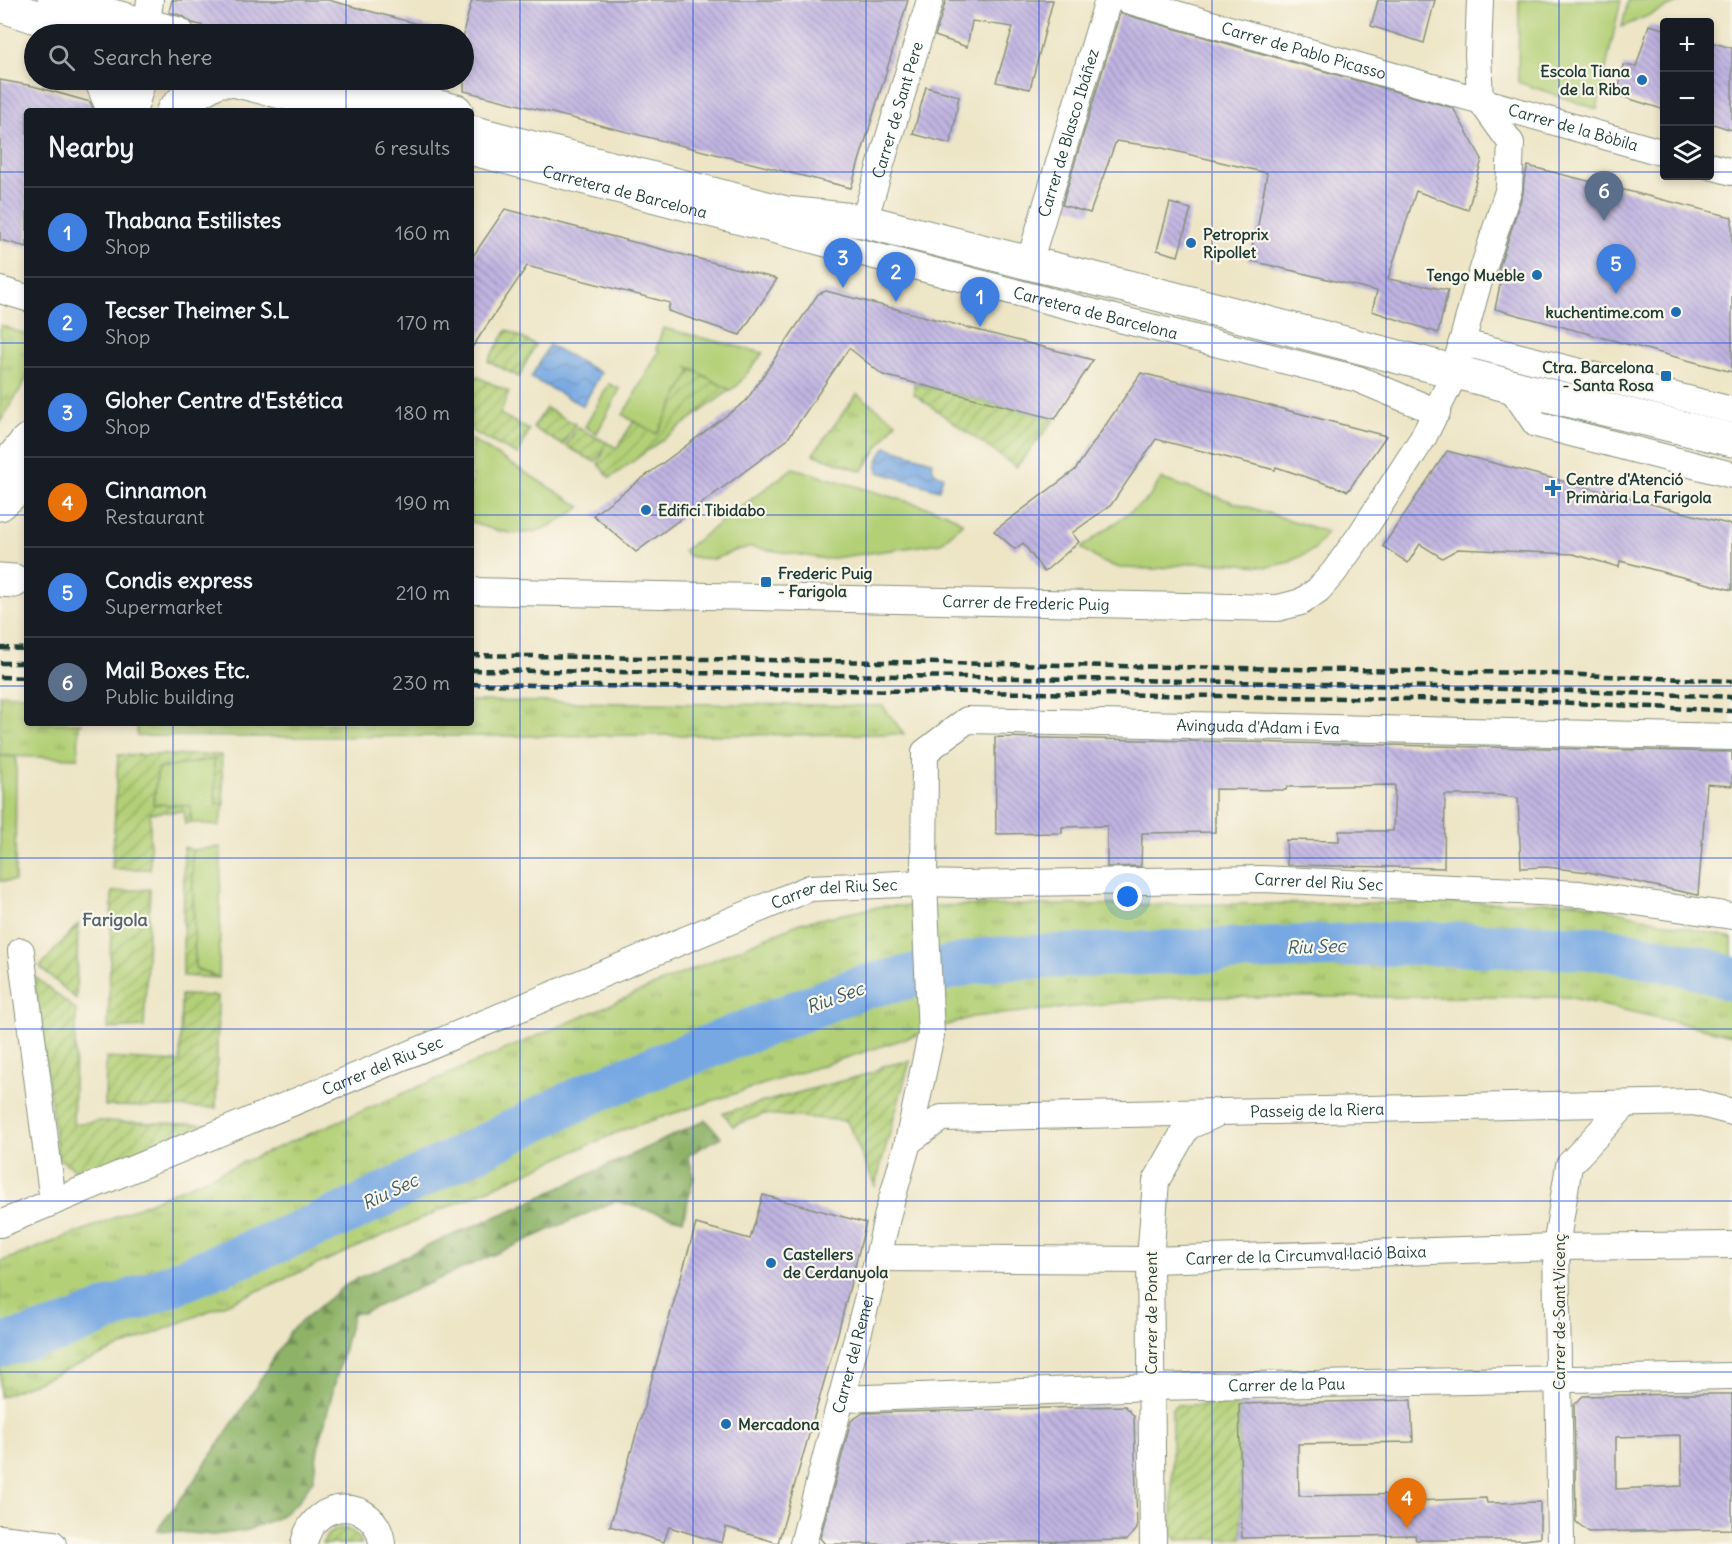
<!DOCTYPE html>
<html lang="en">
<head>
<meta charset="utf-8">
<style>
	:root { --surface:#171b24; --page:#20242c; --text:#f1f3f6; --muted:#9ea1a6; --line:#363941; --accent:#b45309 }
	body { margin:0; font-family:Delius,sans-serif; background:var(--page); color:var(--text) }
	.controls { position:absolute; right:18px; top:18px; display:grid; overflow:hidden; border-radius:6px; box-shadow:0 3px 9px #0003 }
	.controls button { width:54px; height:54px; display:grid; place-items:center; padding:0; border:0; border-bottom:2px solid var(--line); background:var(--surface); color:var(--text); font:30px sans-serif }
	.you { position:absolute; left:1128px; top:897px; width:21px; height:21px; margin:-15px; border:4px solid #fff; border-radius:50%; background:#1a73e8; box-shadow:0 0 0 9px #1a73e833 }
	.badge { display:grid; place-items:center; width:39px; height:39px; border-radius:50%; background:var(--accent); color:#fff; font-size:20px; font-weight:700 }
	.pin { position:absolute; translate:-50% -50px; filter:drop-shadow(0 2px 3px #0008) }
	.pin::after { content:''; position:absolute; top:32px; width:21px; height:18px; background:inherit; clip-path:polygon(0 0,100% 0,50% 100%) }
	.list { margin:0; padding:0; list-style:none }
	h2 { display:flex; justify-content:space-between; align-items:center; height:78px; margin:0; padding:0 24px; font-size:26px }
	h2 small { font-size:20px; font-weight:400; color:var(--muted) }
	.list li { display:grid; grid-template-columns:39px 1fr auto; gap:18px; align-items:center; box-sizing:border-box; height:90px; padding:0 24px; border-top:2px solid var(--line) }
	.list b { display:block; font-size:22px; white-space:nowrap }
	.list p { margin:0; font-size:20px; white-space:nowrap; color:var(--muted) }
	.list em { font-size:20px; font-style:normal; color:var(--muted) }
	.icon { flex:none; width:33px; height:33px; fill:none; stroke:currentColor; stroke-width:2; stroke-linecap:round; stroke-linejoin:round }
	.map { position:relative; flex:none; width:1732px; height:1544px; overflow:hidden }
	.search { position:absolute; background:var(--surface); box-shadow:0 3px 9px #0003; left:24px; top:24px; width:450px; height:66px; display:flex; align-items:center; gap:15px; box-sizing:border-box; padding:0 21px; border-radius:33px; color:var(--muted); font-size:22px }
	.panel { position:absolute; background:var(--surface); box-shadow:0 3px 9px #0003; left:24px; top:108px; width:450px; height:618px; border-radius:6px }
	.map>svg:first-child { display:block }
	.grass { fill:url(#grass-tufts); stroke:#698656; stroke-width:1.5 }
	.forest { fill:url(#forest-firs); stroke:#56784e; stroke-width:1.5 }
	.park { fill:#b3d077; stroke:#698656; stroke-width:1.5 }
	.garden { fill:url(#garden-furrows); stroke:#698656; stroke-width:1.5 }
	.water { fill:url(#water-waves); stroke:#4b728b; stroke-width:1.5 }
	.lines { fill:none; stroke-linecap:round; stroke-linejoin:round }
	.river { stroke:#77a8e2; stroke-width:44 }
	.building { fill:url(#building-back-hatch); fill-rule:evenodd }
	.street-casing { stroke:#86917d; stroke-width:28 }
	.secondary-casing { stroke:#86917d; stroke-width:35 }
	.street { stroke:#fff; stroke-width:26 }
	.secondary { stroke:#fff; stroke-width:33 }
	.rail { stroke:#1f3d34; stroke-width:4.5; stroke-dasharray:9 4.5; stroke-linecap:butt }
	.grid { fill:none; stroke:#1d4ed8; stroke-width:1.5; stroke-opacity:0.55 }
	.poi-dot { fill:#1f6fb2; stroke:#fbf7ec; stroke-width:2 }
	.labels { text-anchor:middle; stroke-width:4.5; stroke-linejoin:round; paint-order:stroke }
	.street-label { font-size:16px; fill:#1f3d34; stroke:#fbf7ec }
	.poi-label { font-size:16px; font-weight:bold; fill:#1f3d34; stroke:#fbf7ec; text-anchor:start }
	.neighbourhood-label { font-size:18px; font-weight:bold; fill:#576771; stroke:#fbf7ec }
	.water-label { font-size:18px; font-style:italic; fill:#395d68; stroke:#fbf7ec }
</style>
</head>
<body>
<div class="map">
<svg width="1732" height="1544" viewBox="0 0 1732 1544">
	<defs>
		<pattern id="grass-tufts" width="24" height="20" patternUnits="userSpaceOnUse" patternTransform="scale(1.5)"><rect width="24" height="20" fill="#b3d077"/><path d="M3 7l-1-3M5 7V3M7 7l1-3M15 17l-1-3M17 17v-4M19 17l1-3" fill="none" stroke="#91aa62"/></pattern>
		<pattern id="forest-firs" width="22" height="20" patternUnits="userSpaceOnUse" patternTransform="scale(1.5)"><rect width="22" height="20" fill="#8eb268"/><path d="M5 1l3.5 6h-7zM16 11l3.5 6h-7z" fill="#739256"/></pattern>
		<pattern id="garden-furrows" width="10" height="10" patternUnits="userSpaceOnUse" patternTransform="scale(1.5)"><rect width="10" height="10" fill="#b3d077"/><path d="M-1 1l2-2M0 10L10 0M9 11l2-2" fill="none" stroke="#91aa62"/></pattern>
		<pattern id="water-waves" width="16" height="10" patternUnits="userSpaceOnUse" patternTransform="scale(1.5)"><rect width="16" height="10" fill="#77a8e2"/><path d="M0 5q4-4 8 0t8 0" fill="none" stroke="#618ab8"/></pattern>
		<pattern id="building-back-hatch" width="6" height="6" patternUnits="userSpaceOnUse" patternTransform="scale(1.5)"><rect width="6" height="6" fill="#c0b4e2"/><path d="M-1 5l2 2M0 0l6 6M5-1l2 2" fill="none" stroke="#9b94b8"/></pattern>
	</defs>
	<rect width="100%" height="100%" fill="#fbf7ec"/>
	<filter id="ink" filterUnits="userSpaceOnUse"><feTurbulence type="fractalNoise" baseFrequency=".0167" numOctaves="2"/><feDisplacementMap in="SourceGraphic" scale="12" xChannelSelector="R" yChannelSelector="G"/><feConvolveMatrix kernelMatrix="1 2 1 2 8 2 1 2 1" color-interpolation-filters="sRGB"/></filter>
	<filter id="wash" filterUnits="userSpaceOnUse"><feTurbulence type="fractalNoise" baseFrequency=".008" numOctaves="4" result="noise"/><feDisplacementMap in="SourceGraphic" scale="24" xChannelSelector="R" yChannelSelector="G"/><feGaussianBlur stdDeviation="1.35" result="paint"/><feColorMatrix in="noise" values="0 0 0 0 0 0 0 0 0 0 0 0 0 0 0 0 0 1.4 0 .05"/><feComposite in="paint" operator="in"/></filter>
	<g filter="url(#wash)">
		<rect width="100%" height="100%" fill="#ede5c6"/>
		<!-- grass -->
		<g class="grass">
			<path d="M0,325L27,335V378L0,422Z"/>
			<path d="M857,394L896,422L862,471L813,454Z"/>
			<path d="M0,694L27,695V723H83L79,724L78,758L0,756Z"/>
			<path d="M471,701L883,706L904,734L263,737L137,736V723H471Z"/>
			<path d="M1578,902L1732,938V1035L1568,997H1177L972,1017L625,1129L255,1292L0,1397V1262L97,1225L800,923L883,906Z"/>
		</g>
		<!-- forest -->
		<path class="forest" d="M706,1120L721,1137L688,1155L694,1176L683,1220L615,1201L362,1313H353L318,1449L313,1480L298,1502L277,1518L245,1531L213,1535L157,1530L191,1485L246,1403L291,1330L348,1283L425,1247L523,1205Z"/>
		<!-- park -->
		<g class="park">
			<path d="M1519,0H1621L1597,109L1518,82Z"/>
			<path d="M1628,0H1684L1622,27Z"/>
			<path d="M663,328L763,353L737,386L730,390L687,367L692,370L657,435L623,415L659,351L656,349Z"/>
			<path d="M609,384L620,389L597,433L585,427Z"/>
			<path d="M471,439L581,507C538,536 521,541 471,522Z"/>
			<path d="M793,468L947,513L963,523L941,543L826,559L750,547L737,550L714,559L699,558L689,556L683,551Z"/>
			<path d="M1161,479L1327,532L1315,549L1290,562L1268,567L1231,563H1192L1156,569L1120,568L1102,562L1081,548L1149,498Z"/>
			<path d="M0,756L16,757L15,881H0Z"/>
			<path d="M214,759L216,804L224,805L219,826L191,822V806L153,804L158,769Z"/>
			<path d="M221,847L219,978L195,968L192,850Z"/>
		</g>
		<!-- garden -->
		<g class="garden">
			<path d="M507,330L535,345L519,377L488,361Z"/>
			<path d="M692,369L730,390L610,478L598,464L605,448L595,462L566,446L577,427L617,448L634,421L657,434Z"/>
			<path d="M476,376L509,392L500,414L529,430L518,455L471,431V384Z"/>
			<path d="M914,383L1055,419L1016,467L914,394Z"/>
			<path d="M546,408L575,424L563,445L533,428Z"/>
			<path d="M118,755H221L224,805L216,804L214,759L158,769L153,804L191,806V822L185,824L184,811L150,813V869H112Z"/>
			<path d="M184,847L192,850L195,968L219,978L183,976Z"/>
			<path d="M150,889L144,1027L108,1029L112,892Z"/>
			<path d="M78,924L76,999L40,967Z"/>
			<path d="M34,976L76,1010L73,1124L100,1121L215,1125L85,1180L72,1167L58,1158Z"/>
			<path d="M181,995L218,996L216,1108L105,1106L106,1058L180,1062Z"/>
			<path d="M910,1061L875,1186L847,1121L764,1114L733,1126L723,1113L871,1073L883,1066Z"/>
			<path d="M1239,1404L1242,1538L1177,1540L1172,1534V1409L1176,1405Z"/>
			<path d="M340,1528C351,1529 358,1534 362,1544H322L328,1534Z"/>
		</g>
		<!-- water -->
		<g class="water">
			<path d="M549,345L601,373L583,406L531,378Z"/>
			<path d="M886,447L932,461C931,470 935,474 943,476L939,490L878,472C876,462 880,455 886,447Z"/>
		</g>
		<g class="lines">
			<!-- river -->
			<path class="river" d="M0,1346L63,1329L349,1212L597,1090L859,988L989,959L1409,943L1601,948L1694,966L1732,979"/>
		</g>
		<g id="blocks">
			<!-- building -->
			<g class="building">
				<path d="M172,0H328L433,28L432,34H240L192,23L183,16L169,12Z"/>
				<path d="M472,0H908L851,188L464,91V29Z"/>
				<path d="M946,0H1053L1030,89L996,82L1013,27L972,21L967,47L935,36Z"/>
				<path d="M1378,0H1435L1424,43L1371,26Z"/>
				<path d="M1120,13L1453,108L1482,159L1468,210L1416,191L1388,279L1448,290L1438,333L1372,311L1377,291L1248,260L1258,225L1267,173L1158,147L1116,141L1090,213L1062,205Z"/>
				<path d="M1649,25L1665,29V110L1617,95L1624,65L1636,67Z"/>
				<path d="M1710,42L1732,48V130L1710,123Z"/>
				<path d="M0,80L33,86L90,102L94,111H27V247L0,240Z"/>
				<path d="M926,87L959,96L951,144L913,134Z"/>
				<path d="M1528,166L1732,217V372L1495,309L1501,280L1499,268L1523,193L1524,179Z"/>
				<path d="M1170,203L1191,209L1178,256L1157,250Z"/>
				<path d="M505,209L618,238L777,279L740,335L668,311L670,303L527,266L471,349V259Z"/>
				<path d="M826,291L1093,360L1055,419L883,375L849,348L787,440L636,552L593,515L746,401L818,294Z"/>
				<path d="M1141,373L1187,384L1386,436L1348,491L1276,467L1275,470L1156,439L1111,505L1072,533L1079,542L1044,572L1023,543L1015,549L994,531L1075,470Z"/>
				<path d="M1447,451L1732,525V590L1620,561L1619,567L1573,554L1458,549L1442,558L1420,544L1408,563L1383,546Z"/>
				<path d="M995,737L1732,752V786L1707,784L1698,895L1588,872L1546,867L1521,868L1518,798L1496,795H1445L1444,868L1287,865L1286,840L1339,841V831H1393L1395,785L1287,787L1286,790L1215,789V832L1142,833L1141,866L1107,867V826L1062,827V833L996,834Z"/>
				<path d="M763,1195L866,1223L838,1333L778,1543L726,1527L722,1543L669,1527L664,1542L610,1526L696,1224L750,1239Z"/>
				<path d="M1679,1394H1732V1529L1589,1532L1576,1522L1574,1405L1583,1396ZM1681,1435L1682,1486L1616,1489V1437Z"/>
				<path d="M1411,1400L1413,1442L1298,1444L1299,1496L1413,1494L1414,1501L1486,1498L1487,1503L1540,1502V1538L1524,1540H1416L1415,1535L1242,1538L1239,1404Z"/>
				<path d="M1125,1406L1134,1416L1137,1529L1127,1540L912,1544H825L820,1538L851,1421L863,1413Z"/>
			</g>
		</g>
	</g>
	<g filter="url(#ink)">
		<use href="#blocks" fill-opacity="0" stroke="#86917d" stroke-width="1.5"/>
		<g class="lines">
			<defs>
				<g id="street">
					<path id="s1" d="M1127,0L1664,153"/>
					<path d="M146,34L150,0"/>
					<path id="s2" d="M471,152L1131,322L1358,379L1437,412"/>
					<path d="M1710,166L1732,172"/>
					<path id="s3" d="M864,221L930,0"/>
					<path id="s4" d="M1029,263L1108,0"/>
					<path d="M0,290L27,298"/>
					<path d="M1461,345L1476,346L1732,410"/>
					<path d="M1510,386L1536,424L1732,475"/>
					<path id="s5" d="M471,591L1278,608L1301,602L1318,590L1334,572L1361,534L1423,438L1449,385L1454,372L1476,291L1509,188L1511,143L1480,100L1478,54L1480,0"/>
					<path d="M21,951L53,1202"/>
					<path id="s6" d="M908,1142L941,1118L1694,1102L1732,1112"/>
					<path id="s7" d="M0,1224L810,888L924,883L964,884L1261,879L1580,894L1732,916"/>
					<path id="s8" d="M878,1258L1150,1260L1556,1247L1732,1245"/>
					<path id="s9" d="M841,1399L1152,1387L1732,1376"/>
					<path d="M0,1538L53,1544"/>
					<path d="M304,1544C313,1496 378,1497 382,1544"/>
					<path id="s10" d="M803,1544L878,1258L888,1213L908,1142L931,1035L924,883L925,752L967,720L1732,737"/>
					<path d="M1153,1544L1150,1260L1156,1181L1187,1127L1214,1115"/>
					<path d="M1561,1544L1556,1247L1569,1165L1626,1104"/>
				</g>
				<g id="secondary">
					<path d="M54,0L178,34"/>
					<path d="M0,5L88,34"/>
					<path d="M101,80L114,111"/>
					<path d="M233,80L285,93L381,111"/>
					<path d="M355,87L456,111"/>
					<path d="M130,111L139,80"/>
					<path d="M173,111L185,99L215,82L221,80H235"/>
					<path d="M471,132L786,213L864,221L1037,265L1141,290L1510,386L1732,440"/>
					<path d="M0,471L8,464L27,441"/>
					<path d="M0,504L27,480"/>
					<path d="M0,580L14,581"/>
				</g>
			</defs>
			<!-- street casing -->
			<use href="#street" class="street-casing"/>
			<!-- secondary casing -->
			<use href="#secondary" class="secondary-casing"/>
			<!-- street -->
			<use href="#street" class="street"/>
			<!-- secondary -->
			<use href="#secondary" class="secondary"/>
			<!-- rail -->
			<g class="rail">
				<path d="M0,648L27,649"/>
				<path d="M471,655L1531,673L1732,681"/>
				<path d="M0,663H27"/>
				<path d="M471,670C891,676 1312,680 1732,697"/>
				<path d="M0,677L27,678"/>
				<path d="M471,684L1533,701L1732,711"/>
			</g>
		</g>
	</g>
	<!-- grid -->
	<path class="grid" d="M173,0V34M346,0V34M520,0V1544M693,0V1544M866,0V1544M1039,0V1544M1212,0V1544M1386,0V1544M1559,0V1544M173,80V111M346,80V111M0,172H27M471,172H1664M1710,172H1732M0,343H27M471,343H1732M0,515H27M471,515H1732M0,686H27M471,686H1732M173,723V1544M346,723V1544M0,858H1732M0,1029H1732M0,1201H1732M0,1372H1732"/>
	<!-- markers -->
	<g class="poi-dot">
		<circle cx="1642" cy="80" r="6"/>
		<circle cx="1191" cy="243" r="6"/>
		<circle cx="1537" cy="275" r="6"/>
		<circle cx="1676" cy="312" r="6"/>
		<rect x="1660" y="370" width="12" height="12" rx="3"/>
		<path d="M1550 479h6v6h6v6h-6v6h-6v-6h-6v-6h6z"/>
		<circle cx="646" cy="510" r="6"/>
		<rect x="760" y="576" width="12" height="12" rx="3"/>
		<circle cx="771" cy="1263" r="6"/>
		<circle cx="726" cy="1424" r="6"/>
	</g>
	<g class="labels">
		<!-- street labels -->
		<g class="street-label">
			<text dy="6" stroke="none"><textPath href="#s1" startOffset="184">Carrer de Pablo Picasso</textPath></text>
			<text dy="6" stroke="none"><textPath href="#s3" startOffset="116">Carrer de Sant Pere</textPath></text>
			<text dy="6" stroke="none"><textPath href="#s1" startOffset="464">Carrer de la Bòbila</textPath></text>
			<text dy="6" stroke="none"><textPath href="#s4" startOffset="136">Carrer de Blasco Ibáñez</textPath></text>
			<text dy="6" stroke="none"><textPath href="#s2" startOffset="159">Carretera de Barcelona</textPath></text>
			<text dy="6" stroke="none"><textPath href="#s2" startOffset="645">Carretera de Barcelona</textPath></text>
			<text dy="6" stroke="none"><textPath href="#s5" startOffset="555">Carrer de Frederic Puig</textPath></text>
			<text dy="6" stroke="none"><textPath href="#s10" startOffset="1152">Avinguda d'Adam i Eva</textPath></text>
			<text dy="6" stroke="none"><textPath href="#s7" startOffset="1386">Carrer del Riu Sec</textPath></text>
			<text dy="6" stroke="none"><textPath href="#s7" startOffset="900">Carrer del Riu Sec</textPath></text>
			<text dy="6" stroke="none"><textPath href="#s7" startOffset="414">Carrer del Riu Sec</textPath></text>
			<text dy="6" stroke="none"><textPath href="#s6" startOffset="417">Passeig de la Riera</textPath></text>
			<text dy="6" stroke="none"><textPath href="#s8" startOffset="428">Carrer de la Circumval·lació Baixa</textPath></text>
			<text transform="translate(1559 1312) rotate(-90)" y="6">Carrer de Sant Vicenç</text>
			<text transform="translate(1151 1313) rotate(-90)" y="6">Carrer de Ponent</text>
			<text dy="6" stroke="none"><textPath href="#s10" startOffset="196">Carrer del Remei</textPath></text>
			<text dy="6" stroke="none"><textPath href="#s9" startOffset="446">Carrer de la Pau</textPath></text>
		</g>
		<!-- poi labels -->
		<g class="poi-label">
			<text x="1630" y="77" text-anchor="end">Escola Tiana<tspan x="1630" dy="18">de la Riba</tspan></text>
			<text x="1203" y="240">Petroprix<tspan x="1203" dy="18">Ripollet</tspan></text>
			<text x="1525" y="281" text-anchor="end">Tengo Mueble</text>
			<text x="1664" y="318" text-anchor="end">kuchentime.com</text>
			<text x="1654" y="373" text-anchor="end">Ctra. Barcelona<tspan x="1654" dy="18">- Santa Rosa</tspan></text>
			<text x="1566" y="485">Centre d'Atenció<tspan x="1566" dy="18">Primària La Farigola</tspan></text>
			<text x="658" y="516">Edifici Tibidabo</text>
			<text x="778" y="579">Frederic Puig<tspan x="778" dy="18">- Farigola</tspan></text>
			<text x="783" y="1260">Castellers<tspan x="783" dy="18">de Cerdanyola</tspan></text>
			<text x="738" y="1430">Mercadona</text>
		</g>
		<!-- neighbourhood labels -->
		<g class="neighbourhood-label">
			<text x="115" y="926">Farigola</text>
		</g>
		<!-- water labels -->
		<g class="water-label">
			<text transform="translate(1316 947) rotate(-2)" y="6">Riu Sec</text>
			<text transform="translate(835 998) rotate(-20)" y="6">Riu Sec</text>
			<text transform="translate(390 1192) rotate(-26)" y="6">Riu Sec</text>
		</g>
	</g>
</svg>
<div class="controls">
<button>+</button>
<button>−</button>
<button><svg class="icon" aria-label="layers" viewBox="0 0 24 24"><path d="M12 4l9 5-9 5-9-5zM3 14l9 5 9-5"/></svg></button>
</div>
<div class="you"></div>
<div class="pin badge" style="left:980px;top:327px;background:#3f7fe0">1</div>
<div class="pin badge" style="left:896px;top:302px;background:#3f7fe0">2</div>
<div class="pin badge" style="left:843px;top:288px;background:#3f7fe0">3</div>
<div class="pin badge" style="left:1407px;top:1528px;background:#e8710a">4</div>
<div class="pin badge" style="left:1616px;top:294px;background:#3f7fe0">5</div>
<div class="pin badge" style="left:1604px;top:221px;background:#5c6f8a">6</div>
<div class="search"><svg class="icon" aria-label="search" viewBox="0 0 24 24"><circle cx="10" cy="10" r="6"/><path d="M15 15l6 6"/></svg>Search here</div>
<section class="panel">
<h2>Nearby<small>6 results</small></h2>
<ul class="list">
<li><span class="badge" style="background:#3f7fe0">1</span><div><b>Thabana Estilistes</b><p>Shop</p></div><em>160 m</em></li>
<li><span class="badge" style="background:#3f7fe0">2</span><div><b>Tecser Theimer S.L</b><p>Shop</p></div><em>170 m</em></li>
<li><span class="badge" style="background:#3f7fe0">3</span><div><b>Gloher Centre d'Estética</b><p>Shop</p></div><em>180 m</em></li>
<li><span class="badge" style="background:#e8710a">4</span><div><b>Cinnamon</b><p>Restaurant</p></div><em>190 m</em></li>
<li><span class="badge" style="background:#3f7fe0">5</span><div><b>Condis express</b><p>Supermarket</p></div><em>210 m</em></li>
<li><span class="badge" style="background:#5c6f8a">6</span><div><b>Mail Boxes Etc.</b><p>Public building</p></div><em>230 m</em></li>
</ul>
</section>
</div>
</body>
</html>
